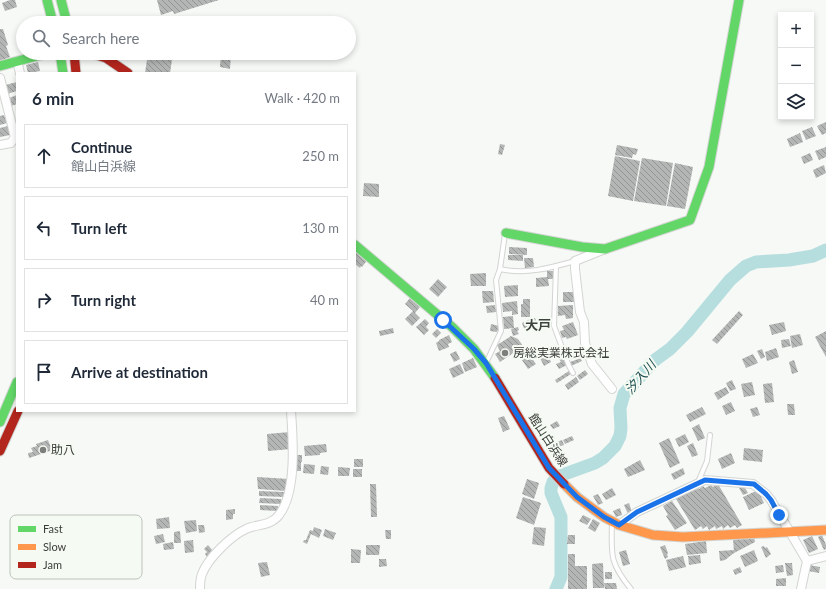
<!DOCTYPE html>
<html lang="en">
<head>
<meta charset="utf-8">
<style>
	:root { --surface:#fff; --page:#f2f2f3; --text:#1f2937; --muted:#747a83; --line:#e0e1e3 }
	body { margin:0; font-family:Lato,"Noto Sans JP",sans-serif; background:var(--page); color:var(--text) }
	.controls { position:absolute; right:12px; top:12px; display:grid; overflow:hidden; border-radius:0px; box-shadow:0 2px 6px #0003 }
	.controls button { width:36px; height:36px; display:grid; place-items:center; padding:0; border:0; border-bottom:1px solid var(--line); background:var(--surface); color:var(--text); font:20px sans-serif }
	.stop { position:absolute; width:12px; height:12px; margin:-9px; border:3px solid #1a73e8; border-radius:50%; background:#fff }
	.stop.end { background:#1a73e8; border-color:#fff; box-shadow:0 1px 4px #0008 }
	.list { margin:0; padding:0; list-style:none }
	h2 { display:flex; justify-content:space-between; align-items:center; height:52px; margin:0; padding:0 16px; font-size:17px }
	h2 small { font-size:13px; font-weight:400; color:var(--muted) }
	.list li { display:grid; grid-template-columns:26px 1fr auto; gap:12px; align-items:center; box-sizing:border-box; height:64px; margin:0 8px 8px; padding:0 8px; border:1px solid var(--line); border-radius:0px }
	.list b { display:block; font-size:15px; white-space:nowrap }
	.list p { margin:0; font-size:13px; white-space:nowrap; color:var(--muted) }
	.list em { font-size:13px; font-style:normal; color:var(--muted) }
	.icon { flex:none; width:22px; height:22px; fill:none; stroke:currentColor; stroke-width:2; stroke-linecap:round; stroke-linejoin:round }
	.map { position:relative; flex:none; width:826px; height:589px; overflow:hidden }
	.search { position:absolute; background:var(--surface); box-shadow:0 2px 6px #0003; left:16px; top:16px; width:340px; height:44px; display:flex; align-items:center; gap:10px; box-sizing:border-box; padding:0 14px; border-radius:22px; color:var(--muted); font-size:15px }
	.panel { position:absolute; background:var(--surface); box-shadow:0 2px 6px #0003; left:16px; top:72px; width:340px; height:340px; border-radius:0px }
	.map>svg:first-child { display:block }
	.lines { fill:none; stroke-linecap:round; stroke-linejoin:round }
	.river { stroke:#b7dedf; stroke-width:13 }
	.building { fill:url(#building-back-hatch) }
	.lane-casing { stroke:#d3d5d2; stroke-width:6 }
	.street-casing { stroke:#d3d5d2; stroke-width:10 }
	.fast-casing { stroke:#d3d5d2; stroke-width:11 }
	.slow-casing { stroke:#d3d5d2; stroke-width:11 }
	.jam-casing { stroke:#d3d5d2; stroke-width:11 }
	.lane { stroke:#fefefe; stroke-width:4 }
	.street { stroke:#fefefe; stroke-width:8 }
	.fast { stroke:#63d668; stroke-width:9 }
	.slow { stroke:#ff974d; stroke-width:9 }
	.jam { stroke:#b3261e; stroke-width:9 }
	.route { stroke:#1a73e8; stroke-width:5 }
	.poi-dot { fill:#7c7f7b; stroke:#f5fbf3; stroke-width:1.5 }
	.labels { text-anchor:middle; stroke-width:4; stroke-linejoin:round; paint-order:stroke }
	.poi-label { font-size:12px; fill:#3b3d3a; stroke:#f5fbf3; text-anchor:start }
	.street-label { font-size:12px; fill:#3b3d3a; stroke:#f5fbf3 }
	.neighbourhood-label { font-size:13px; font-weight:bold; fill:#3f433d; stroke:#f5fbf3 }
	.water-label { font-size:13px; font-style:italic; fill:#1f4f52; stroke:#f5fbf3 }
	.key { fill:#f5fbf3; stroke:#bdc2bc; stroke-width:1 }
	.key-label { font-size:11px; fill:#3b3d3a }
</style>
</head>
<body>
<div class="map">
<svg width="826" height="589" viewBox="0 0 826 589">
	<defs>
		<pattern id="building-back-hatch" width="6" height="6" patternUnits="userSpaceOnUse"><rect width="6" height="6" fill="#b3b6b4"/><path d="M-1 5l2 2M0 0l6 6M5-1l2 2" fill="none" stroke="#939593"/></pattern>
	</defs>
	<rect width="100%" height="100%" fill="#f6f9f5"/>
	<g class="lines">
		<!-- river -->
		<path class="river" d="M556,589L561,577V517L551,493V488L553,482L562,475L595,463L603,458L615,446L620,436L621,428L620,408L624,394L655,360L670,349L687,332L730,280L746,266L756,262L789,260L813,256L826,250"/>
	</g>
	<!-- building -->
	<g class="building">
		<path d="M10,0H15L17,7L5,11L2,3Z"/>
		<path d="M157,0H219L174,14L173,11L161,15Z"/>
		<path d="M214,16L239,21V23H222L213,21Z"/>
		<path d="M0,29H3L8,45L6,46L10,57L0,61Z"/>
		<path d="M349,36H352L354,47L349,48Z"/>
		<path d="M148,53H173L170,73H145Z"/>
		<path d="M221,53H231L230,69L220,67Z"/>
		<path d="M38,62L40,71L28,73L26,65Z"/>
		<path d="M17,82V91L7,94L5,85Z"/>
		<path d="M17,95V104L11,106L9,98Z"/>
		<path d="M4,115L7,123L0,125V116Z"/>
		<path d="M826,122V133L822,135L817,126Z"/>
		<path d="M8,126L10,135L0,137V128Z"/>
		<path d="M812,127L816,136L806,140L802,131Z"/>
		<path d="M800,133L803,142L790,147L787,139Z"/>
		<path d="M500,144L505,145L502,155L498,154Z"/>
		<path d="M617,145L638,149L636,155L633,154L632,158L615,155Z"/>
		<path d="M826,147V157L819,160L815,151Z"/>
		<path d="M810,153L813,160L804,164L801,157Z"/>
		<path d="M615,156L640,161L633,201L608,196Z"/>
		<path d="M642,158L673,163L666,206L634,201Z"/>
		<path d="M675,163L693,167L685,209L667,206Z"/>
		<path d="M824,165L826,173L816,178L813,170Z"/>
		<path d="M364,183L379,184V197L363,196Z"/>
		<path d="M509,247L527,248V255L509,254Z"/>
		<path d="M357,251L368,259L362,267L361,266L360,268L355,264V254Z"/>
		<path d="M508,255H523V261L508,260Z"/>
		<path d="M524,258H533L534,267L525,268Z"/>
		<path d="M547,271H554V279H548L549,286L536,287V278L547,277Z"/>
		<path d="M486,273V286H471L470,274Z"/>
		<path d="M438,279L447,287L438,297L429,289Z"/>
		<path d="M518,285V296L505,297L504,286Z"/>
		<path d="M482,291H493L494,302L483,303Z"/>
		<rect x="563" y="292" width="11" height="10"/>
		<path d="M410,298L420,307L415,313L420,318L412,326L405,319L413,311L405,304Z"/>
		<path d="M523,299H530V317H521V304H523Z"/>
		<path d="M517,301L518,314L512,315V311L503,312L502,303Z"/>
		<path d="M495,305L496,312L487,313L486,306Z"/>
		<path d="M573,305V318L566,319L565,315L558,316V306Z"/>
		<path d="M739,311L743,315L717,344L712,340Z"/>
		<path d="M513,316L514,328L504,329L503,317Z"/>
		<path d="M532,318H535L537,324L535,325V327L525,331L522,323Z"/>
		<path d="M425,319L429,323L426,327L429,330L424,335L416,327Z"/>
		<path d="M573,322L578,335L567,339L566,337L562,338L560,331L564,330L562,326Z"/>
		<path d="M784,322L786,331L772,335L769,325Z"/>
		<path d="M491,324L499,326L497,332L490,331Z"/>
		<path d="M518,327L519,330L517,331L519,334L513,336L511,329Z"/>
		<path d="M393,328L394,333L380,336L379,331Z"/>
		<path d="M437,329L441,333L436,338L432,334Z"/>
		<path d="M826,331V357L815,337Z"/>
		<path d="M800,334L803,345L792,348L790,336Z"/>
		<path d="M449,335L452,342L448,344L449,347L439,351L436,343L439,341V340Z"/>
		<path d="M511,336L518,339L536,364L528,369L516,351L500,362L495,354L500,351L497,345Z"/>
		<path d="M789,339L791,346L782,348L781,340Z"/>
		<path d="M545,347L547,352L538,356L536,351Z"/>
		<path d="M776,348L779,357L767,361L765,352Z"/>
		<path d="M762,349L765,357L761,359L757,351Z"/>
		<path d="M456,351L460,359L454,362L450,354Z"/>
		<path d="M753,354L758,363L746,368L742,359Z"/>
		<path d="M548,355L551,362L544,366L540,358Z"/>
		<path d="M563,357L567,365L559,369L556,364L561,362L559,359Z"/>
		<path d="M473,358L477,367L465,372L462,363Z"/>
		<path d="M581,358L582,361L571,366L570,362Z"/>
		<path d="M794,360L798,372L792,374L789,362Z"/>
		<path d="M460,364L464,373L453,378L449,369Z"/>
		<path d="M585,370L588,374L580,380L577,376Z"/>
		<path d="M569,371L571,374L557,383L555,380Z"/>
		<path d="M576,377L579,382L568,390L565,385Z"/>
		<path d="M732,380L736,389L730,391L726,383Z"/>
		<path d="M752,382L755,395L744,397L741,384Z"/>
		<path d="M772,383L774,402L765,403L763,384Z"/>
		<path d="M726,387L729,393L718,400L714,393Z"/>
		<path d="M731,402L735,411L726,415L722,406Z"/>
		<path d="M787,404H794L795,415H788Z"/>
		<path d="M702,407L706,414L690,422L686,415Z"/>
		<path d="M757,407L760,415L753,417L750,409Z"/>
		<path d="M504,416L510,429L503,432L498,418Z"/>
		<path d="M557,421L560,426L553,429L550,425Z"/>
		<path d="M699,424L705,438L698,441L692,428Z"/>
		<path d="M290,432L291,449L268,451L267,434Z"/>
		<path d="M685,434L689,442L679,447L675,439Z"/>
		<path d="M572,436L574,440L565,444L563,440Z"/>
		<path d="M669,438L680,463L670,468L659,443Z"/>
		<path d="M48,440L50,445L57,443L59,448L29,458L28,453L33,452L31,448L37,446L36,444Z"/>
		<path d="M562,440L564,445L550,450L548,446Z"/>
		<path d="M693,443L698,455L692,457L687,446Z"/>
		<path d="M326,444L327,452L320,453V455L305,456L304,446Z"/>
		<path d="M744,448L763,450L762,462L743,460Z"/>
		<path d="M731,453L735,463L722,469L718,459Z"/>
		<path d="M297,455H302V462H301V471H297Z"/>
		<rect x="354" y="459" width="9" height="8"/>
		<path d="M640,460L645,470L628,477L624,469Z"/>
		<path d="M304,464L315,465L314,474L303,473Z"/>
		<path d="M321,466L329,467L328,475L320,474Z"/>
		<path d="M338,467L350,468L349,476H338Z"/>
		<path d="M683,468L685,474L674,480L671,474Z"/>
		<rect x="353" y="469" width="9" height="8"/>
		<path d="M257,477L289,479L286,491L258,489Z"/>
		<path d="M527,479L539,483L534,499L522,494Z"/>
		<path d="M370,484H376L377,517H371Z"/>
		<path d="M718,484L742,525L737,528L735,525L730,528L728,525L723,529L722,526L716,529L715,526L709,530L707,526L703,529L701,526L695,530L676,499L697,486L699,489L703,486L705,488L711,485L713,487Z"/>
		<path d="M744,486L748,493L743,495L739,488Z"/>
		<path d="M612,488L616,495L606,500L602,494Z"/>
		<path d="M758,490L764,503L749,510L743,497Z"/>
		<path d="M259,491L284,492V497L259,496Z"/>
		<path d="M598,494L603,503L598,505L593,496Z"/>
		<path d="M523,497L541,503L534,525L516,518Z"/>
		<path d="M260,498L281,499V504L259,503Z"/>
		<path d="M672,501L687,523L675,530L666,516L668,515L663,506Z"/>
		<path d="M629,503L632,512L628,514L624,505Z"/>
		<path d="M260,505L278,506V511L260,510Z"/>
		<path d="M620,508L622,515L616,517L613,511Z"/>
		<path d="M235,509V514H233V519L226,520V510Z"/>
		<path d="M583,515L591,519L587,525L579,521Z"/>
		<path d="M169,517L170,528L157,529L156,519Z"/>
		<path d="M593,519L600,523L595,532L588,528Z"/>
		<path d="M196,520L197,531L186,533L184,521Z"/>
		<path d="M198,525H204L205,532L199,533Z"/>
		<path d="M314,527L322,530L319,538L311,534L307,544L303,542L304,540H306L310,530L313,531Z"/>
		<path d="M534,527L546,528L544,546L532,544Z"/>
		<path d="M325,529L336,533L333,540L323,536Z"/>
		<path d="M385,530H391V539H386Z"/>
		<path d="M180,531L181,543H174V532Z"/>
		<path d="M163,534L165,542L156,544L154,536Z"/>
		<path d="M568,535H575V544H567Z"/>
		<path d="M822,535L826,545V549L824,550L818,537Z"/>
		<path d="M812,536L818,549L809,553L803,540Z"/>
		<path d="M754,537L755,542L734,553L733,538Z"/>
		<path d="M193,540L194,552L185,553L184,541Z"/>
		<path d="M706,541L707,553L687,555L685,544Z"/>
		<path d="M173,542L174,549L164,550L163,544Z"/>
		<path d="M208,545L213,551L207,557L205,554L207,552L204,549Z"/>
		<path d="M366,545H380L379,555H366Z"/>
		<path d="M665,545L668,553L667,554L668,557L665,559L660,547Z"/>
		<path d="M764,546L765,548L767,547L771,554L766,558L761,547Z"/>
		<path d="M351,549L361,550L360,563H351Z"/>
		<path d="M626,550L630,564L623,566L619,552Z"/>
		<path d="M734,550V553L725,560L720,561L719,551Z"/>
		<path d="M754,550L758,561L745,567L740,556Z"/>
		<path d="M568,554H575V566H587V589H568Z"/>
		<path d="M700,555L701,563L689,565L688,556Z"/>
		<path d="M683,556L686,567L669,571L666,560Z"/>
		<path d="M379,559H386L387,566L379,567Z"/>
		<path d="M267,562L270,575L261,577L258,563Z"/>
		<path d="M603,563L604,588H593L592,564Z"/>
		<path d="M785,563H792L793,575L787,576Z"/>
		<path d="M783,565L784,572L776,573L775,566Z"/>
		<path d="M809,565L820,567L819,573L808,571Z"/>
		<path d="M740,567L742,572L735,575L733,570Z"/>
		<rect x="605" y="572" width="7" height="7"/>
		<path d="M786,578V586H776V579Z"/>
		<path d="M604,583H616L617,589H605Z"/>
	</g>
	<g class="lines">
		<defs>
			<g id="lane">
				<path d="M556,267L554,326L569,366L573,373"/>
				<path d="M500,269C525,275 550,268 575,261"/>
				<path d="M487,361L501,331L496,280L500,269L505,234"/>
				<path d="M698,482L707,461L710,435"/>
				<path d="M612,524C611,555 610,564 631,589"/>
			</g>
			<g id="street">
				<path d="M17,61L20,73"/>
				<path d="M0,78L15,137L11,143L0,145"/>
				<path d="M605,249L575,261V269L580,312L584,322L585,343L592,364L612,389"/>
				<path d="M619,525L637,512L705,480L753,484L766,494L771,500L807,561L801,589"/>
				<path d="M807,561L826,556"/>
				<path d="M200,589C200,584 200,579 202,574C208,558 231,536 246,529C257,524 271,526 279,515C297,492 293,439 291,411"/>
			</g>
			<g id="fast">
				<path d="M47,0L53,23"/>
				<path d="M61,0L67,23"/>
				<path d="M60,53L63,73"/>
				<path d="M0,66L48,53"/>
				<path d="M506,233L582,247L605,249L690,220L709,167L739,0"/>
				<path d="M355,245L452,327L474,349L495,378"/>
				<path d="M0,422L17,382"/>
			</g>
			<path id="slow" d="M564,484L577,497L604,517L619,525L653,535L683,537L826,530"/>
			<g id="jam">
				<path d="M74,53L76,73"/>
				<path d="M90,53L106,58L128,73"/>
				<path d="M495,378L549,468L564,484"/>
				<path d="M0,451L18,411"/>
			</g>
		</defs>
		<!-- lane casing -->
		<use href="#lane" class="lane-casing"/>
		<!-- street casing -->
		<use href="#street" class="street-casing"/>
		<!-- fast casing -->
		<use href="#fast" class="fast-casing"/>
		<!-- slow casing -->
		<use href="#slow" class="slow-casing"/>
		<!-- jam casing -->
		<use href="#jam" class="jam-casing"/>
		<!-- lane -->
		<use href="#lane" class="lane"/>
		<!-- street -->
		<use href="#street" class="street"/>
		<!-- fast -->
		<use href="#fast" class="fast"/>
		<!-- slow -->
		<use href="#slow" class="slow"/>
		<!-- jam -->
		<use href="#jam" class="jam"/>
	</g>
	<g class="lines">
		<!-- route -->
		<path class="route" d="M443,320L474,349L486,363L549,468L577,497L604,517L619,525L637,512L705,480L754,484L766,494L771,500L779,515"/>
	</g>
	<!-- markers -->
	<g class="poi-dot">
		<circle cx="505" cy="353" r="4"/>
		<circle cx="43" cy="450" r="4"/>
	</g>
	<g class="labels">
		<!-- poi labels -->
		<g class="poi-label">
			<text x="513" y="357">房総実業株式会社</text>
			<text x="51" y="454">助八</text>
		</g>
		<!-- street labels -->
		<g class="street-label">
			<text transform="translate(548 440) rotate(57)" y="4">館山白浜線</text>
		</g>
		<!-- neighbourhood labels -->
		<g class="neighbourhood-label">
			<text x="538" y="330">大戸</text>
		</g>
		<!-- water labels -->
		<g class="water-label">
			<text transform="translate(640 377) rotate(-49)" y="5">汐入川</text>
		</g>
	</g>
	<!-- legend -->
	<rect x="10" y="515" width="132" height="64" rx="6" class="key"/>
	<rect x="18" y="526" width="18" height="6" fill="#63d668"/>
	<rect x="18" y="544" width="18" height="6" fill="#ff974d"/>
	<rect x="18" y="562" width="18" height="6" fill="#b3261e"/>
	<g class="key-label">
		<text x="43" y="533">Fast</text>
		<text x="43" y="551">Slow</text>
		<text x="43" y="569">Jam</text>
	</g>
</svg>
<div class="controls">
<button>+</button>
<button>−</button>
<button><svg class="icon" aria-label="layers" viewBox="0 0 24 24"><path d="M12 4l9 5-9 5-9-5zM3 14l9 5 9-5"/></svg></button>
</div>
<div class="stop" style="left:443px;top:320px"></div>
<div class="stop end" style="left:779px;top:515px"></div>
<div class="search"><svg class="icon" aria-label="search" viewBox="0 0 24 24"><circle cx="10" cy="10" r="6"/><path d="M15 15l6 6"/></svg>Search here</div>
<section class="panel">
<h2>6 min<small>Walk · 420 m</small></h2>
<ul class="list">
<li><svg class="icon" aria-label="ahead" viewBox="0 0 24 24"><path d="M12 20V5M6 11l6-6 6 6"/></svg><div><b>Continue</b><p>館山白浜線</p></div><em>250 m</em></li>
<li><svg class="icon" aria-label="left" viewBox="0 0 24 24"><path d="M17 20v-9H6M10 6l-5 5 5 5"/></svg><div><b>Turn left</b></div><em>130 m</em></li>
<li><svg class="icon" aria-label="right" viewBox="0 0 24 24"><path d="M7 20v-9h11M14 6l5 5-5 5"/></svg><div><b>Turn right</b></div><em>40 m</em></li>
<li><svg class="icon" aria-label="arrive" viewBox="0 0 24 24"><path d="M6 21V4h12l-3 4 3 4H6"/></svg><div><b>Arrive at destination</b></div></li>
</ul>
</section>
</div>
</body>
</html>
